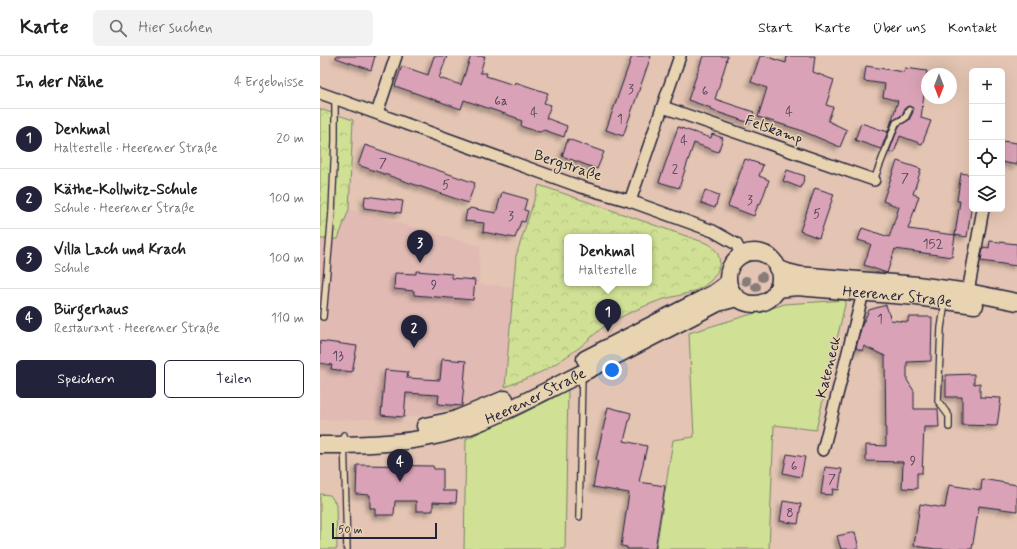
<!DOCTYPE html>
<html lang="de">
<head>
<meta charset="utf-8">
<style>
	:root { --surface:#fff; --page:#f2f2f2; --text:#202124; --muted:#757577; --line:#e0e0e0; --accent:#22223b }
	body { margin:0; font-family:Mynerve,sans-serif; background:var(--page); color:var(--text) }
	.controls { position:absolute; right:12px; top:12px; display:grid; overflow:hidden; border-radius:6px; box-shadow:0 4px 16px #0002 }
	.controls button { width:36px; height:36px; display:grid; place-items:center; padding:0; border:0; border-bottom:1px solid var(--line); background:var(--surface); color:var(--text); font:20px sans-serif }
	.compass { position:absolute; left:601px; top:12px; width:36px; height:36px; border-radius:50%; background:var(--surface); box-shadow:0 4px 16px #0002; rotate:180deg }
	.scale { position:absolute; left:12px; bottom:10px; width:105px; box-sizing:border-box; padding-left:4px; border:2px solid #22223b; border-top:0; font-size:11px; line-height:14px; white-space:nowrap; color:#22223b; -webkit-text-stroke:3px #e9d4b2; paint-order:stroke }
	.you { position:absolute; left:292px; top:314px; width:14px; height:14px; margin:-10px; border:3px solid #fff; border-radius:50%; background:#1a73e8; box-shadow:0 0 0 6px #1a73e833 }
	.badge { display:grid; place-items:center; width:26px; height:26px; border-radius:50%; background:var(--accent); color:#fff; font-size:13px; font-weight:700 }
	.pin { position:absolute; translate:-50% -33px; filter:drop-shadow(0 1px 2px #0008) }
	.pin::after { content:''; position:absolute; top:21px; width:14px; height:12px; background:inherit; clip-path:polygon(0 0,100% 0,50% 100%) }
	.popup { position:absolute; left:244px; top:178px; width:88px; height:52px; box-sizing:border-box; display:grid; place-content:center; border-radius:6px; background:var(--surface); filter:drop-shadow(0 1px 3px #0005); font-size:13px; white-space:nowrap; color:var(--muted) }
	.popup b { font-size:15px; color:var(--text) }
	.popup::after { content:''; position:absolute; left:50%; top:100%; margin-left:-8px; border:8px solid transparent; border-top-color:var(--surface) }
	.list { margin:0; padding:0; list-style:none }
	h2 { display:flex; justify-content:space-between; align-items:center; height:52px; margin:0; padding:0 16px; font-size:17px }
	h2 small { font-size:13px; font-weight:400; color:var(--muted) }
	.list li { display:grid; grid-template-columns:26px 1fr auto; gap:12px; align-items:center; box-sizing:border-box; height:60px; padding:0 16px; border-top:1px solid var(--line) }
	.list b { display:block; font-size:15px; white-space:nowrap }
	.list p { margin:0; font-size:13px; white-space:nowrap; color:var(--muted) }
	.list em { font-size:13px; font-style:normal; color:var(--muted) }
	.actions { display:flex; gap:8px; padding:12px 16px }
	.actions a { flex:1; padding:9px 0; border:1px solid var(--accent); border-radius:6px; text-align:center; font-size:14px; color:var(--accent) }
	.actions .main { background:var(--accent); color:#fff }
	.icon { flex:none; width:22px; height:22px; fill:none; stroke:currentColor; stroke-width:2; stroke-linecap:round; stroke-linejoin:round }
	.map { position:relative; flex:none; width:697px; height:493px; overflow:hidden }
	header { display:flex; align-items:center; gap:24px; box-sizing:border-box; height:56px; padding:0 20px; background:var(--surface); border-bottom:1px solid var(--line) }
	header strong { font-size:19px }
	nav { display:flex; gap:22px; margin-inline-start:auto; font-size:14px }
	.search { width:280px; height:36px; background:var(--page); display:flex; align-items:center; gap:10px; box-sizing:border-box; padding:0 14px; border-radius:6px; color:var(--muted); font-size:15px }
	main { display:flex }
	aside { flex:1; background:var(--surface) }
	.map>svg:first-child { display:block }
	.built { fill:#e1bab4 }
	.grass { fill:#d0e195; stroke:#798268 }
	.park { fill:url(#park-crowns); stroke:#798268; fill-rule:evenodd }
	.building { fill:#daa2b6; stroke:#22223b; filter:url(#shadow) }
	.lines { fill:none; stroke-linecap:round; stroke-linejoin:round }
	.service-casing { stroke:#22223b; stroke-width:8 }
	.minor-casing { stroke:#22223b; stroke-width:14 }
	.secondary-casing { stroke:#22223b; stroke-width:19 }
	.service { stroke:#e9d4b2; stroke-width:5.5 }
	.minor { stroke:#e9d4b2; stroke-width:11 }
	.secondary { stroke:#e9d4b2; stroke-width:16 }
	.tree { fill:#887b78 }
	.labels { text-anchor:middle; stroke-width:3; stroke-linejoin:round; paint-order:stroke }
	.number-label { font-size:13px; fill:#50425a }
	.street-label { font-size:15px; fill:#22223b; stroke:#e9d4b2 }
</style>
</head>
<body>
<header>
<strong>Karte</strong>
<div class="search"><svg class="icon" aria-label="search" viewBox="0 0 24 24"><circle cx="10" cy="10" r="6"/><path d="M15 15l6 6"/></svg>Hier suchen</div>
<nav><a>Start</a><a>Karte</a><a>Über uns</a><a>Kontakt</a></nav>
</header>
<main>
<aside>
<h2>In der Nähe<small>4 Ergebnisse</small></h2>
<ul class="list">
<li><span class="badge">1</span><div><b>Denkmal</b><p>Haltestelle · Heerener Straße</p></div><em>20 m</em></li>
<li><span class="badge">2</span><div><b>Käthe-Kollwitz-Schule</b><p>Schule · Heerener Straße</p></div><em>100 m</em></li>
<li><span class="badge">3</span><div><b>Villa Lach und Krach</b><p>Schule</p></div><em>100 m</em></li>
<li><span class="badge">4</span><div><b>Bürgerhaus</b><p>Restaurant · Heerener Straße</p></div><em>110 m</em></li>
</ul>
<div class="actions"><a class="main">Speichern</a><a>Teilen</a></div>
</aside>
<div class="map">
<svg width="697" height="493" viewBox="0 0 697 493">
	<defs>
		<pattern id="park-crowns" width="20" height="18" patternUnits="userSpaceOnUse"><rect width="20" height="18" fill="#d0e195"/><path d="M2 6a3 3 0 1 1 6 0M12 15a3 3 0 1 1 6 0" fill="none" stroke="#b2c181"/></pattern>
		<filter id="shadow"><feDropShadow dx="-3.5" dy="3.5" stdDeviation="2" flood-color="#0004"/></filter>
	</defs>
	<rect width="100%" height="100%" fill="#e4c5b3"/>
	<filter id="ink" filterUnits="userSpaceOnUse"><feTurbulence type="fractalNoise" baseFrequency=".025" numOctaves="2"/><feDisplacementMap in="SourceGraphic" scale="8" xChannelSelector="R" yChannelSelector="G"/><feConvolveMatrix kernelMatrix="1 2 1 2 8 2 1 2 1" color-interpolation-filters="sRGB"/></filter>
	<g filter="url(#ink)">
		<!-- built -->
		<path class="built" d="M29,153L160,190L159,228L193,231L185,331L151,346L115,357L77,363L0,364V183H18Z"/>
		<!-- grass -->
		<g class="grass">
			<path d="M526,244L496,374L454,369L449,493H336L353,384L374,381L369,277L465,248Z"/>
			<path d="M248,333L245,493H144L146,383Z"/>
			<path d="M0,438L10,439L16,448L17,493H0Z"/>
		</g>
		<!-- park -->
		<g class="park">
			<path d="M0,53L33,64L29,153L18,183H0Z"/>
			<path d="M219,129L389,188C404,199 402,214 389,226C376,239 354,239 338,245C321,251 304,259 288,268C278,274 269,284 260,291C252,297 243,303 235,308C220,318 202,324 185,331L196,200ZM247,181H329V227H247Z"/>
		</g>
		<!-- building -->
		<g class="building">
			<path d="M16,0H55L51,14L16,2Z"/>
			<path d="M114,0H127L119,22L141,29L151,0H165L160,17H167L166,20L194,29L195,26L228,37L224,47L231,49L226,62L247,70L244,81L224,74L219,76L203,71L201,69L202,65L197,63V62L144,44L141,53L75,30L82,10L108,19Z"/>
			<path d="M312,0H331L303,80L286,74Z"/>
			<path d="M383,0H408L406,4H407L395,43L434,56L430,67L391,54V52L368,44Z"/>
			<path d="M440,0H445L466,7L467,0H495L493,16L514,24L506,49L513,51L508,65L527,74L520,91L480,74L438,61L447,32L431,26Z"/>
			<path d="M546,10L584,16L585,12L607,15L601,62L611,65L602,88L580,80L574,97L569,96L579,70L589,64L593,56V52L589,50L585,52L582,59L572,65L561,93L535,84L541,67L568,76L578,45L563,41L565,28L544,25Z"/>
			<path d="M358,71L391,82L392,78L403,82L398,96L374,87L359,132L339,126Z"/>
			<path d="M248,83L284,96L277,113L242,100Z"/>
			<path d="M682,85L697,87V109L682,106Z"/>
			<path d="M45,89L155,127L148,147L38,109Z"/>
			<path d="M425,103L443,109L439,120L449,124L440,149L438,148L434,160L408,150Z"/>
			<path d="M577,105L601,113L593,138L599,140L588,173L635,179L632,201L575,193L567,217L544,209L551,188L538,184L542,172L569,181L570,179L579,151L563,145Z"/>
			<path d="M467,114L485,120L481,132L463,125Z"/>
			<path d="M641,117L652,119V147L647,181L635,179L640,145H637Z"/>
			<path d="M495,132L514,138L499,182L480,175Z"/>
			<path d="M385,134L399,139L395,152L381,147Z"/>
			<path d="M182,136L207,143L204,154L208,155L205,166L201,165L195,182L163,176L164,167L145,165L147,154H149L150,152L176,157Z"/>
			<path d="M45,140L83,145L81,157L44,152Z"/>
			<path d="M670,185L697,188V210L661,205L663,191L669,192Z"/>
			<path d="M96,215L132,218V222L155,224L153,244L94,239V235L74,233L75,217L96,218Z"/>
			<path d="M566,249L571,264L588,266V261H612L611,305L587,306V324L594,335V353H618L619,371H604L602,417H597V433L582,432L583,406L546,405V389L566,390L565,300L544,290L542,295L536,292L542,269L549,254Z"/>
			<path d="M0,285L37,290L32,316L11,313L12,309L0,307Z"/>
			<path d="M122,303L146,305L142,350L118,348L119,339L86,337L84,361L61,359L65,314L88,316L87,322L120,324Z"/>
			<path d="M654,318V328L660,327V341L681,342L677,370L642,369V341H626V319Z"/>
			<path d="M288,351L311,357L304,385L327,390L319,426L345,430L335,493H307V491L301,490L309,437L273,431L278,404H276Z"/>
			<path d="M467,398L485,401L481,421L463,417Z"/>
			<path d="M37,409L113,410L114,413H123V435H137L136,447L113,446V455H96V445H75L74,459H55V452H50V439L36,438Z"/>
			<path d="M505,411L522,413L519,434L513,433L512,439L501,438Z"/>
			<path d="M662,423L697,429V455L659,450L652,493H616L594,490L600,448L625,452L629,429L661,434Z"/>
			<path d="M463,445L481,448L478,468L460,465Z"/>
			<path d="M535,476L539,493H521L517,480Z"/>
		</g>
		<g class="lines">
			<defs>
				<g id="service">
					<path d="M554,124L576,67L585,62L589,54"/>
					<path d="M625,247L621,272L618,345L629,360V371"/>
					<path d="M3,261L12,156L15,84V42"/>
					<path d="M24,379L27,493"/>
					<path d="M259,461L262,319"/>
				</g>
				<g id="minor">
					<path d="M0,37L261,131L310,145L393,175L416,188L422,199"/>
					<path d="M343,51L554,124"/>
					<path d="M57,57L76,0"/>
					<path d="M310,145L360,0"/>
					<path d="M648,236L663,153"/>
					<path d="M503,394L543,237"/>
				</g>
				<g id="secondary">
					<circle cx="434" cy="222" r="26"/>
					<path d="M457,212L467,216L479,219L597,229L648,236L697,246"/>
					<path id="s1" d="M457,233L477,231L597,241L655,249"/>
					<path d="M265,303L394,237L408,227"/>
					<path d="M105,370L134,364L185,343"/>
					<path id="s2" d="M0,389C46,389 94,388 138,374C176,362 212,342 248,324C298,299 348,273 398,247L417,242"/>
				</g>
			</defs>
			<!-- service casing -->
			<use href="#service" class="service-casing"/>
			<!-- minor casing -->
			<use href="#minor" class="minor-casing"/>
			<!-- secondary casing -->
			<use href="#secondary" class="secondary-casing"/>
			<!-- service -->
			<use href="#service" class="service"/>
			<!-- minor -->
			<use href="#minor" class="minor"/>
			<!-- secondary -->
			<use href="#secondary" class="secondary"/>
		</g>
		<!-- trees -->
		<g class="tree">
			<circle cx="442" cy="221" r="5"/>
			<circle cx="426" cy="225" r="5"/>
			<circle cx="436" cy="231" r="5"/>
		</g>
	</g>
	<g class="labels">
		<!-- number labels -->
		<g class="number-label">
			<text x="311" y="37">3</text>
			<text x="385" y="39">6</text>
			<text x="181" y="49">6a</text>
			<text x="469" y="60">4</text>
			<text x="214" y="61">4</text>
			<text x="300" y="67">1</text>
			<text x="364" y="89">4</text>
			<text x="63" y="111">7</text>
			<text x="355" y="117">2</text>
			<text x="585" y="126">7</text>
			<text x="126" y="133">5</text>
			<text x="430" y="148">3</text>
			<text x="497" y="162">5</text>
			<text x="191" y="164">3</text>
			<text x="613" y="192">152</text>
			<text x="114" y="233">9</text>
			<text x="560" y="267">1</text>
			<text x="18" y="304">13</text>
			<text x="593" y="409">9</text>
			<text x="474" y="414">6</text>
			<text x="512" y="427">7</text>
			<text x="470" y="461">8</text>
		</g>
		<!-- street labels -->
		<g class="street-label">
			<text transform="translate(454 73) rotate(19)" y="5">Felskamp</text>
			<text transform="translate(248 109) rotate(18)" y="5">Bergstraße</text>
			<text dy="5" stroke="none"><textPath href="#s1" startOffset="121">Heerener Straße</textPath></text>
			<text transform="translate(508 311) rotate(-76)" y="5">Kateneck</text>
			<text dy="5" stroke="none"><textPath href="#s2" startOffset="224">Heerener Straße</textPath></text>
		</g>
	</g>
</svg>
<div class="controls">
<button>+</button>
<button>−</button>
<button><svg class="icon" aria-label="locate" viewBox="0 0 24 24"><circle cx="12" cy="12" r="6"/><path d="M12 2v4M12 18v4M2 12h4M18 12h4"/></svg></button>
<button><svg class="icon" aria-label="layers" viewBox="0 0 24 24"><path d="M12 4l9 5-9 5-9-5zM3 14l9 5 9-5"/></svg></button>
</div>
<svg class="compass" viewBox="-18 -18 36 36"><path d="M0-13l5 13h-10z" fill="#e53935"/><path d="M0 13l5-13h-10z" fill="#757577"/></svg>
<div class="scale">50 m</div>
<div class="you"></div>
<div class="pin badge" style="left:288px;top:276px">1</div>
<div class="popup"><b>Denkmal</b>Haltestelle</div>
<div class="pin badge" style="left:94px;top:292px">2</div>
<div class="pin badge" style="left:100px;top:207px">3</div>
<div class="pin badge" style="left:80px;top:426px">4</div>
</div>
</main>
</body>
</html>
